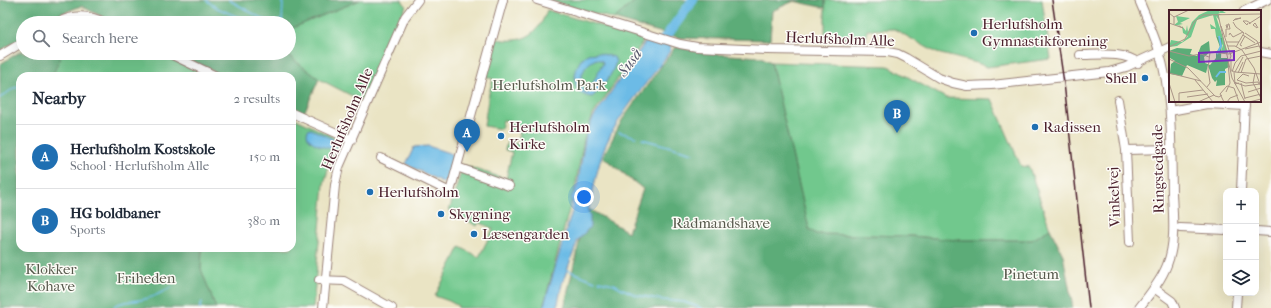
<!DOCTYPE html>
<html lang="en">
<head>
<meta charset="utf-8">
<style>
	:root { --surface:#fff; --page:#f2f2f3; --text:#1f2937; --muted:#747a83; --line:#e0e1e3; --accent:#1f6fb2 }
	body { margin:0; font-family:"IM FELL French Canon",serif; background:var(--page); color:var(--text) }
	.controls { position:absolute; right:12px; bottom:12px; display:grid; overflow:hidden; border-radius:8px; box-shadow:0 4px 16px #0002 }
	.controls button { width:36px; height:36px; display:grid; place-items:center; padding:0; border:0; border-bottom:1px solid var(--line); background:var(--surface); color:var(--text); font:20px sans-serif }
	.you { position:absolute; left:584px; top:197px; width:14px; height:14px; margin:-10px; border:3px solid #fff; border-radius:50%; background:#1a73e8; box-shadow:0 0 0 6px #1a73e833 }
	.badge { display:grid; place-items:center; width:26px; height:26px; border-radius:50%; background:var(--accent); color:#fff; font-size:13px; font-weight:700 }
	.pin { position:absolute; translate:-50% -33px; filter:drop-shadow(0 1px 2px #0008) }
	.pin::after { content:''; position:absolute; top:21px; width:14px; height:12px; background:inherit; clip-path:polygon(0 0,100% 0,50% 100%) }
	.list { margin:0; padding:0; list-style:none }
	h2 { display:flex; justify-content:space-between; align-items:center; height:52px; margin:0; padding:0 16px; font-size:17px }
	h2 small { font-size:13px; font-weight:400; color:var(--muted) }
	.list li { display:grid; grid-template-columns:26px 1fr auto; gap:12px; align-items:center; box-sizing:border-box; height:64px; padding:0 16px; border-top:1px solid var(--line) }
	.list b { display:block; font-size:15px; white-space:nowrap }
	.list p { margin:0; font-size:13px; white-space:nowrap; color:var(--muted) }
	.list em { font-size:13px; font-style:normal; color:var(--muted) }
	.icon { flex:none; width:22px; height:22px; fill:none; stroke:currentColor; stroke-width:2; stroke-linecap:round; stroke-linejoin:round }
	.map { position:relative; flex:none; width:1271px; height:308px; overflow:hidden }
	.search { position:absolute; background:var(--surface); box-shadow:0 4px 16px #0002; left:16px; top:16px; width:280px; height:44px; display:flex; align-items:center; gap:10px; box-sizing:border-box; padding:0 14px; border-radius:22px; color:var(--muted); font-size:15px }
	.panel { position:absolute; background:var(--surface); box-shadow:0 4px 16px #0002; left:16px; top:72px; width:280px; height:180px; border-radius:12px }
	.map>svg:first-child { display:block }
	.green { fill:#71c88d; stroke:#5e745c }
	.forest { fill:#5cac78; stroke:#536652 }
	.water { fill:#6cbbe6; stroke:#5b6d88; fill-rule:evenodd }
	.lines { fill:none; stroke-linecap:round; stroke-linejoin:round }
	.stream { stroke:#6cbbe6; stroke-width:1.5 }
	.river { stroke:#6cbbe6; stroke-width:10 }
	.minor-casing { stroke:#9a8278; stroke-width:10 }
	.minor { stroke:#fff; stroke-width:8 }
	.rail { stroke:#4a1f2b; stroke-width:1.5 }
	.poi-dot { fill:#1f6fb2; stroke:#fdfcf7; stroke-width:1.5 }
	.labels { text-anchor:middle; stroke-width:3; stroke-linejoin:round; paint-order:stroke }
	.poi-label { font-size:15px; fill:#4a1f2b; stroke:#fdfcf7; text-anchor:start }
	.street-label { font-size:15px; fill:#4a1f2b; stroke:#fdfcf7 }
	.park-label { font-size:15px; fill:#585a4d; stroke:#fdfcf7 }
	.water-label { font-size:16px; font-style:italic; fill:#56566c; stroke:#fdfcf7 }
	.inset-river { fill:none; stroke:#6cbbe6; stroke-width:2 }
	.inset-road { fill:none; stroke:#aa9587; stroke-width:1 }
	.view { fill:#7b2cbf; fill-opacity:0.15; stroke:#7b2cbf; stroke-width:2 }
	.inset-edge { fill:none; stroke:#4a1f2b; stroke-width:2 }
</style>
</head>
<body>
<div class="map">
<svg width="1271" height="308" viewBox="0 0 1271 308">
	<rect width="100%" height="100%" fill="#fdfcf7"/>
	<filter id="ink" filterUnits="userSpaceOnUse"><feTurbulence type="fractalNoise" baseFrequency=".025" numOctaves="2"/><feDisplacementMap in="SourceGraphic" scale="8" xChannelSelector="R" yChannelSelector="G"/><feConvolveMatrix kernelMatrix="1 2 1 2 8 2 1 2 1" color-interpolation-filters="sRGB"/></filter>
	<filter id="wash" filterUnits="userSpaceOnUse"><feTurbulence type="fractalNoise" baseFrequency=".012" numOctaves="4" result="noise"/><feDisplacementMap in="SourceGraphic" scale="16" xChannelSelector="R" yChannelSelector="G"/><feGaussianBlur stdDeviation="0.9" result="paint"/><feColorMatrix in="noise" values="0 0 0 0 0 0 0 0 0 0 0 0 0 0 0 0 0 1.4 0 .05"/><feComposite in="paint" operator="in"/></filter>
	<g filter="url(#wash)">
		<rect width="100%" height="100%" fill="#eae4c4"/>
		<!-- green -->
		<g class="green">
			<path d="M360,0H402L406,6L364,102L319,79L290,57L289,53L290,29Z"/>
			<path d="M548,0H636L614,19Z"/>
			<path d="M825,0H1042L1051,59L987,67L977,63L937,53L894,29L867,30L866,39H825Z"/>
			<path d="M547,10L645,39L593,115L584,139L575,188L543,308H458V306L449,301L435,296L460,247L479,257L493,229L479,222L477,226L449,211L463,165L506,179L512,152L505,150L507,142L518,144L520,132L509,130L511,121L503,120L501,129L484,126L489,93L493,79L486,77L497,39C524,44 539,34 547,10Z"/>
			<path d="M62,53H159L207,76H59L53,72Z"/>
			<path d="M771,62L888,66L946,98L992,99L1021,166L1029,167L1050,229L1032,240H957L911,236L816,234L809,229Z"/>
			<path d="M292,117L340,140V143L329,166L324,184L313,308H216L201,269L202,248H292Z"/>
		</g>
		<!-- forest -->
		<g class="forest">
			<path d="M0,0H360L290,29L289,31V23H115L81,6L61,14L46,23H23V37L0,51Z"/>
			<path d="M636,0H825V8L794,1L772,11L770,40L680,38L614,19Z"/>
			<path d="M675,47L714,54L761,57L771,62L809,229L816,234L911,236L957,240H1032L1050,229L1063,255L1073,308H564L587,208L628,232L643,189L603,157L622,120Z"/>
			<path d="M23,50V53H62L54,72L59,76H20V248H202L201,269L216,308H0V64Z"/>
			<path d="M176,53H289L290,57L319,79L303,115L292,110V76H223Z"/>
		</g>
		<!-- water -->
		<g class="water">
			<path d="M648,38L671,45L670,51C651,79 627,104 611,134C598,158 595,186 588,211L590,215V227L578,240L562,284L557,308H543L572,211L573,204L571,198L577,187L586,133L593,118Z"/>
			<path d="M598,53L614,57L616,62C612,75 603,88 592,97C566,95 574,60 588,54C591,53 595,54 598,53ZM597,59L602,61L603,63L588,92H585C576,81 584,63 597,59Z"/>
			<path d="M311,129L335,140L337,143L335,149C326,149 302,142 308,130Z"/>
			<path d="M428,146L452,154C456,163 448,175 444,183L406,164L414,147Z"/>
		</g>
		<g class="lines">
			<!-- stream -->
			<g class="stream">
				<path d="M206,0L217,8L252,23"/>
				<path d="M229,0L268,22L282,21"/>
				<path d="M282,23L283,0"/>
				<path d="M0,98L14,88L20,87"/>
				<path d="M619,132L636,137"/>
				<path d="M642,139L693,153"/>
				<path d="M567,270L595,281"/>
				<path d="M599,281L614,284L623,289L636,295L663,300L684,302L701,308"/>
				<path d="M114,306C123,300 135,302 145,299C155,297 164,291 172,287"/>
				<path d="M200,308L202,302"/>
			</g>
			<!-- river -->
			<path class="river" d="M659,46L693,0"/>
		</g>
	</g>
	<g filter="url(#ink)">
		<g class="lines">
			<defs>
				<g id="minor">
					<path d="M537,0L680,44L697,47L767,50L888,52L898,54L906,58L939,78L953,83L967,86L992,85L1109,72L1126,67L1170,47"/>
					<path d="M1244,11L1267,0"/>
					<path d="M56,23C74,14 88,14 106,23"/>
					<path d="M1260,52L1271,54"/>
					<path d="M168,53L216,76"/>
					<path d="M1080,55C1097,55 1125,51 1138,63"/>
					<path d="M0,56L23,42"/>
					<path d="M1118,100L1126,150L1130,242"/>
					<path d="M1170,111L1207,104L1245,106"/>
					<path d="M292,113L352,140"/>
					<path d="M1126,150L1171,149"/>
					<path d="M381,158L450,192L503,0"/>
					<path d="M457,167L509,186"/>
					<path d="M1241,191L1245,101"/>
					<path d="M1180,228L1226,230"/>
					<path d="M1256,231L1271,232"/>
					<path d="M319,280L344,281L392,308"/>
					<path d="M1154,288L1172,301L1175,308"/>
					<path d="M323,308L335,185L339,167L405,17L418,0"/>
					<path d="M1139,308C1149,295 1161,281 1167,265C1176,243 1173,216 1172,193C1171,145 1173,97 1159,51C1154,34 1146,17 1139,0"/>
					<path d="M1236,308L1237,293"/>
				</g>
			</defs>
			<!-- minor casing -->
			<use href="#minor" class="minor-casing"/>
			<!-- minor -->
			<use href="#minor" class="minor"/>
			<!-- rail -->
			<path class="rail" d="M1052,0L1064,83L1089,308"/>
		</g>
	</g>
	<!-- markers -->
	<g class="poi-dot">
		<circle cx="974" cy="33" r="4"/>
		<circle cx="1145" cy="78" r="4"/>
		<circle cx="1035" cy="127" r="4"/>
		<circle cx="501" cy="136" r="4"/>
		<circle cx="370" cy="192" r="4"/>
		<circle cx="441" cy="214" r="4"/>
		<circle cx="474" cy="234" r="4"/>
	</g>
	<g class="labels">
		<!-- poi labels -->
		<g class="poi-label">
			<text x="982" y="29">Herlufsholm<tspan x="982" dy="17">Gymnastikforening</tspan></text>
			<text x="1137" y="83" text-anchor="end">Shell</text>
			<text x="509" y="132">Herlufsholm<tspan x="509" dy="17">Kirke</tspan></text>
			<text x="1043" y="132">Radissen</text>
			<text x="378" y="197">Herlufsholm</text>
			<text x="449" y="219">Skygning</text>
			<text x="482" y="239">Læsengarden</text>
		</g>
		<!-- street labels -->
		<g class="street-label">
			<text transform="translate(840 39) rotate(2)" y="5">Herlufsholm Alle</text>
			<text transform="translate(347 119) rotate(-67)" y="5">Herlufsholm Alle</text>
			<text transform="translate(1158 169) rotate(-91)" y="5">Ringstedgade</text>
			<text transform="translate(1114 197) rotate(-92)" y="5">Vinkelvej</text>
		</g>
		<!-- park labels -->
		<g class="park-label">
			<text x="549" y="90">Herlufsholm Park</text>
			<text x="721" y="228">Rådmandshave</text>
			<text x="51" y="274">Klokker<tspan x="51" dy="17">Kohave</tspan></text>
			<text x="1031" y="279">Pinetum</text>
			<text x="146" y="283">Friheden</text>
		</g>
		<!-- water labels -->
		<g class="water-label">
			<text transform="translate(629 62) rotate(-54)" y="6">Suså</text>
		</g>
	</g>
	<!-- overview -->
	<g transform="translate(1169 10)">
		<rect width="92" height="92" fill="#eae4c4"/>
		<path d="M41,0H51L50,3L52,0L57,3H49L53,5H50V10L47,6L59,43H52L54,34L51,38L50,27L47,26L46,19H42L41,14L47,18L44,5L28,10L22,27L8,36L0,37L2,30L13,32L19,26L14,23L13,16L5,15L9,12L7,6L21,8L11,13L14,14L9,15L13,16L17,21L18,15L19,22L23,12L30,5Z" fill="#71c88d"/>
		<path d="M47,26L50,27L52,38L51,28H53L52,48H59L60,52V57L56,59V75L47,76L48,70L46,72L43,68L39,55L37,63L18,55L13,66L1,64L0,71L2,54L6,51L1,48L0,41L8,38L23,39L21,44L28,46L32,36L40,31L41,42L35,47L36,53L41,55L47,48V43L51,37Z" fill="#5cac78"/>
		<path class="inset-river" d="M48,44L52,36L50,26M47,67L51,62H57"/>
		<path class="inset-road" d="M0,3L5,7V14M49,4L63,68L76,92M5,7L20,0M64,11L66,9L72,8L65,10M64,12L67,17L75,23M0,13L14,18L10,16M79,13L78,15L74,11H78L81,13V14L80,13M81,13L92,6M52,16L62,46L59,54L61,73L57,82M88,18L84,15L86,13L89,18M76,23L88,31L92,40M60,25L61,23L64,27L74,22M74,25L86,33M57,27V19H61L60,14H59V15H57L58,18L59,15M57,32H70M59,36H66L73,40L85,58L92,77M73,36L71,35L76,26M0,37L16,29L25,12L34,5L92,4M67,37L75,23M76,39L90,36M0,41L20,46L32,44L40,47M0,49L19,58L46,86L50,87L53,85M62,50V60L66,62L92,64M63,62L66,53L72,46L92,41M65,62L66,74L70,73M66,62L74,47M0,63L32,71M69,63L74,52M72,63L77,49L92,46M86,63L84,73L92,88M26,70L44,92M68,70L77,73L89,72L90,74M68,70L74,64L80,66M65,72L76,76L91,74M0,73L6,92M72,73L76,89M38,77L41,73L39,59L41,42L60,44L92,32M79,82L92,78M18,87L39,84M76,88L92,84M10,92V83L34,80M29,92L45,85M55,92L51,84L58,76L65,78L70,92M58,92L61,88L69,85M80,92L92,89"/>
		<path class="view" d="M65,41V50L30,52V43Z"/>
		<rect width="92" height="92" class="inset-edge"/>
	</g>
</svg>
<div class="controls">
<button>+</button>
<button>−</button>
<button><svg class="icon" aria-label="layers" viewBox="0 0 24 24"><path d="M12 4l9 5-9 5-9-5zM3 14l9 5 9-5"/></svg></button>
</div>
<div class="you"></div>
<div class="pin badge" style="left:467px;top:152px">A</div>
<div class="pin badge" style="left:897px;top:133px">B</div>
<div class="search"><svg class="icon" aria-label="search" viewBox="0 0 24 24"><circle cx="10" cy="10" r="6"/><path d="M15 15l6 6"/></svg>Search here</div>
<section class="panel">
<h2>Nearby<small>2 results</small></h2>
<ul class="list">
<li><span class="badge">A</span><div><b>Herlufsholm Kostskole</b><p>School · Herlufsholm Alle</p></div><em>150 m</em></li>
<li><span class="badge">B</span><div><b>HG boldbaner</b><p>Sports</p></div><em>380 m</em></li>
</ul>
</section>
</div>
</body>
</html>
